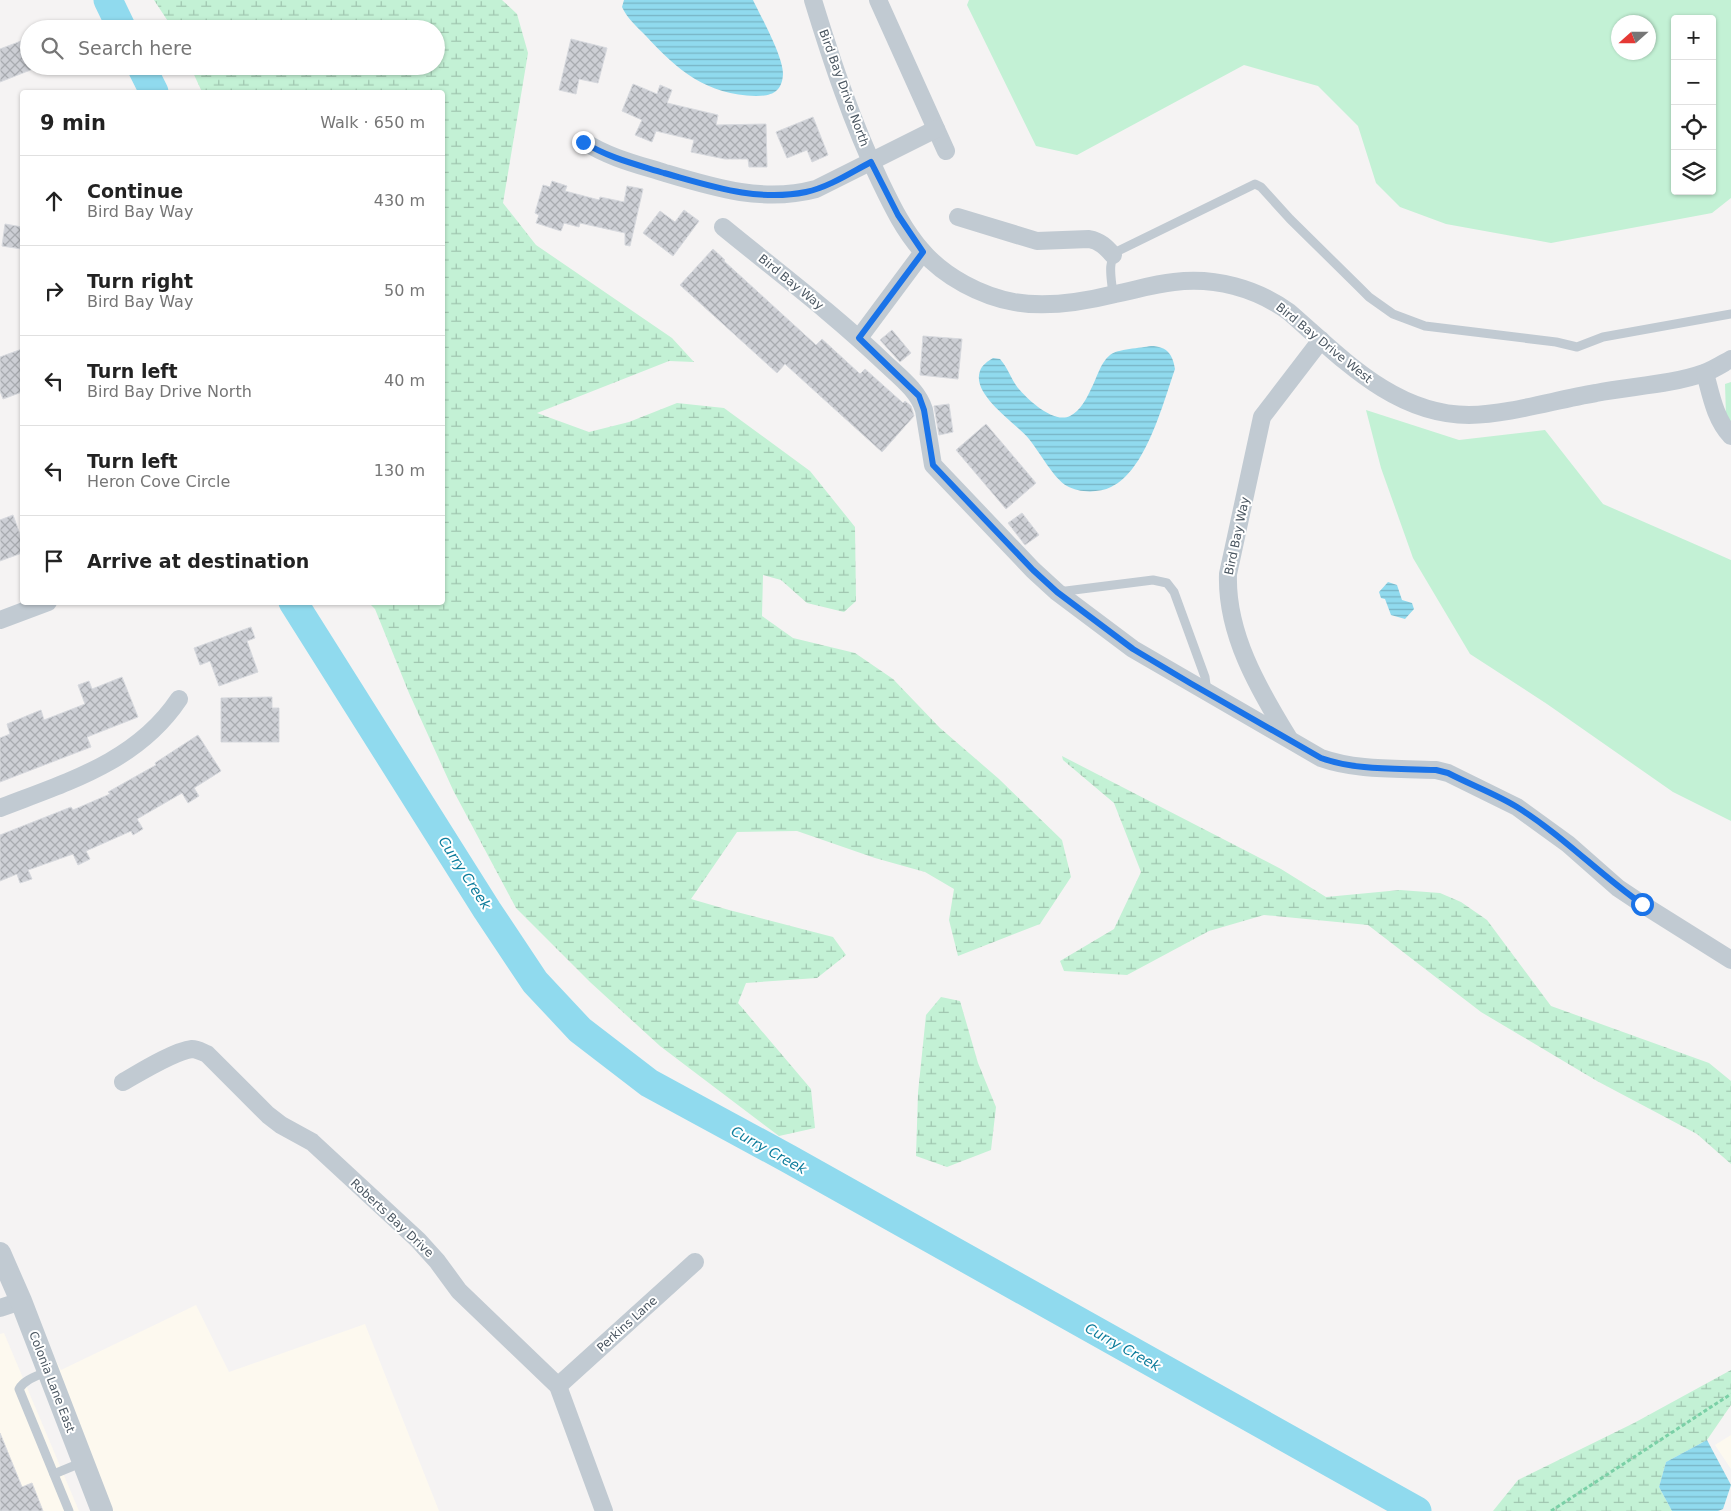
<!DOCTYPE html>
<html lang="en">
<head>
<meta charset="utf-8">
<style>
	:root { --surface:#fff; --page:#f6f6f6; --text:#222; --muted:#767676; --line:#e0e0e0 }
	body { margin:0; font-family:"DejaVu Sans",sans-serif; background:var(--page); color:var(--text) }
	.controls { position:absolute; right:15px; top:15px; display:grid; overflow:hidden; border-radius:5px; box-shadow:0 1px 4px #0004 }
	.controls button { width:45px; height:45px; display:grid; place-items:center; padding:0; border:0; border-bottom:1px solid var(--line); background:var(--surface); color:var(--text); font:25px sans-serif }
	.compass { position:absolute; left:1611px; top:15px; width:45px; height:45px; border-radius:50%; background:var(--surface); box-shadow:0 1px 4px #0004; rotate:249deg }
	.stop { position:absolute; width:15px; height:15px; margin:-11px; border:4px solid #1a73e8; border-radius:50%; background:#fff }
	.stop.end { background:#1a73e8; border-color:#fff; box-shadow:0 1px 5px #0008 }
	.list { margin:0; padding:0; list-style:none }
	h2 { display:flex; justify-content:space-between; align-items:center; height:65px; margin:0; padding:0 20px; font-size:21px }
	h2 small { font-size:16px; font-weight:400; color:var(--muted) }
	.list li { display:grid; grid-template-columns:32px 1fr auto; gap:15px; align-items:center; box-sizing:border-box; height:90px; padding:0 20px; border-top:1px solid var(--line) }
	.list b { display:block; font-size:19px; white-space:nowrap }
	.list p { margin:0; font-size:16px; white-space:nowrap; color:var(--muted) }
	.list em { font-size:16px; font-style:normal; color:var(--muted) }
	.icon { flex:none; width:28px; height:28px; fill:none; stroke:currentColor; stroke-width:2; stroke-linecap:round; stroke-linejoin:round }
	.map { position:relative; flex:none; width:1731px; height:1511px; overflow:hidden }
	.search { position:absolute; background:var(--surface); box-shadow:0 1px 4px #0004; left:20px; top:20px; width:425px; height:55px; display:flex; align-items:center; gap:12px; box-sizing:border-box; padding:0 18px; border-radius:28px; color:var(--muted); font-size:19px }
	.panel { position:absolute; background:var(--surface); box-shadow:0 1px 4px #0004; left:20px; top:90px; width:425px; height:515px; border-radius:5px }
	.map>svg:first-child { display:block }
	.commercial { fill:#fdf9ef }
	.green { fill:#c3f1d5; fill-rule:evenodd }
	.wetland { fill:url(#wetland-marsh) }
	.water { fill:url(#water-rules) }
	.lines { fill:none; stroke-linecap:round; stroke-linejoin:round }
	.river { stroke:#90daee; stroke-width:29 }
	.building { fill:url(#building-cross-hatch); stroke:#d7d9de }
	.path { stroke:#7ad0a6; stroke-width:3; stroke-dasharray:4 2.5; stroke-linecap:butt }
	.service { stroke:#c1cad2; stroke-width:9 }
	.minor { stroke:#c1cad2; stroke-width:18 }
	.tertiary { stroke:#c1cad2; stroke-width:22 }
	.route { stroke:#1a73e8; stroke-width:6 }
	.labels { text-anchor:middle; stroke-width:4; stroke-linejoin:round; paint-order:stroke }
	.street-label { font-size:12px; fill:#4a5661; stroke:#fff }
	.water-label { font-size:14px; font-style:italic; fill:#0c7c9b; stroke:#fff }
</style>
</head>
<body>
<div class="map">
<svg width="1731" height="1511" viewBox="0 0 1731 1511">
	<defs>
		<pattern id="wetland-marsh" width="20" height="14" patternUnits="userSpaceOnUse" patternTransform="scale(1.25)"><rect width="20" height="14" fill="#c3f1d5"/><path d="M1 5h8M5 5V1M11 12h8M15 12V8" fill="none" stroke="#a0c6b0"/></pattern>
		<pattern id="water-rules" width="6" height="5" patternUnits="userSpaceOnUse" patternTransform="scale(1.25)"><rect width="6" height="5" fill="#90daee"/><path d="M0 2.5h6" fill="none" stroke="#78b4c4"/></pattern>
		<pattern id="building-cross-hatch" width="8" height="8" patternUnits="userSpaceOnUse" patternTransform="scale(1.25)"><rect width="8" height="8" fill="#cdcfd5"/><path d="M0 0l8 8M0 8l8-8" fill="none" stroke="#a8abb0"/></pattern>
	</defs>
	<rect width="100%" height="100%" fill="#f5f3f3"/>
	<!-- commercial -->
	<g class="commercial">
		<path d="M196,1305L229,1372L365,1324L439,1511H112L48,1346L61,1370Z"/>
		<path d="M4,1333L79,1511H0V1334Z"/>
		<path d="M1731,1435V1469L1715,1445Z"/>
	</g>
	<!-- green -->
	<g class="green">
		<path d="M969,0H1731V198L1712,213L1551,243L1446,224L1400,207L1376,183L1358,126L1318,86L1244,65L1077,155L1036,146L967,5ZM1675,19H1712V191H1675ZM1648,22V52H1618V22Z"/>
		<path d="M1731,382V427L1726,416L1725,384Z"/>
		<path d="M1366,410L1459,440L1545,430L1603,504L1731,560V821L1673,792L1547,704L1470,654L1413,558L1381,468Z"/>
	</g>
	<!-- wetland -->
	<g class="wetland">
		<path d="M154,0H502L517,14L528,53L503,203L536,245L672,338L694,362L669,361L537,413L589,432L629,422L677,403L724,408L810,471L855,527L856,601L844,612L807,603L781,580L763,575L762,616L793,638L855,653L893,679L940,728L999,779L1062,840L1071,877L1040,924L958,956L949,920L954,889L925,872L875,858L797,831L737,832L691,899L729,910L833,937L846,955L817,978L746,983L738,1003L811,1089L815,1128L779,1136L660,1046L590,982L516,908L453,790L409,693L375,609L369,603L442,602V92H202L190,66H436V29H173Z"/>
		<path d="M1062,756L1281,869L1326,897L1400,890L1440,893L1461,902L1487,920L1551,1006L1709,1063L1731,1081V1164L1697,1134L1597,1081L1481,1012L1368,925L1264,915L1209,931L1127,975L1064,971L1060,961L1114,929L1141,872L1114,803L1063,760Z"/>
		<path d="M941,997L960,1001L978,1063L996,1107L991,1150L947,1167L916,1156L918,1093L926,1015Z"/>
		<path d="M1731,1370V1405L1707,1440L1666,1462L1659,1487L1672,1511H1493L1518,1480L1634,1423Z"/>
	</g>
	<!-- water -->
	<g class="water">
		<path d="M624,0H753C761,17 783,56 783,74C782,92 772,96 756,96C707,95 677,70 646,36C637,27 627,18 622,7Z"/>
		<path d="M1151,346C1167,346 1173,355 1175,369C1163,403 1146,471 1111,487C1099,493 1079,493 1067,486C1054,479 1039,451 1029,439C1016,423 971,395 980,371C982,365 988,361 993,358L1000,359C1008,368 1011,379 1018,388C1028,400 1054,424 1070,416C1080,411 1087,398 1091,389C1097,378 1100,363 1110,355C1117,349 1141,348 1151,346Z"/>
		<path d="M1388,582L1397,585L1402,600L1412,603L1414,609L1405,619L1391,615L1385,599L1381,598L1379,592Z"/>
		<path d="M1707,1440L1731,1485L1723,1509L1718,1511H1672L1659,1487L1666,1462Z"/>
	</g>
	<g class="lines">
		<!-- river -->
		<g class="river">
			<path d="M108,0L122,29"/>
			<path d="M141,66L154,92"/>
			<path d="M293,602L487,910L535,982L580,1030L649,1083L789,1159L1417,1511"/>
		</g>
	</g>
	<!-- building -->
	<g class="building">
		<path d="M29,38V66H32L33,69L0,82V49Z"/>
		<path d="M571,39L607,48L598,83L579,79L576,94L559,90Z"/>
		<path d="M633,84L657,94L660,85L672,90L667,103L718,115L716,125L766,124L767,167H749L748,159H725L691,152L694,140L656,131L652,142L635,135L642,120L622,111Z"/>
		<path d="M813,117L828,155L812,162L807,150L787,158L776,132Z"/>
		<path d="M552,181L567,186L565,191L599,200L600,197L624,202L627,186L643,189L630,246L625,245V233L580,223L579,227L564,223L561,231L536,223L539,215L535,213L543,185L550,187Z"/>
		<path d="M684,210L699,221L673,256L643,233L660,211L675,222Z"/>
		<path d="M5,224L22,227V249L2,246Z"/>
		<path d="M713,249L725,260L724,261L816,345L822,339L860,374L865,369L903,403L905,401L911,406L914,416L882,452L785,364L777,373L680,285Z"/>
		<path d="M892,330L911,353L900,362L880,340Z"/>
		<path d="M923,336L962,339L958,379L920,375Z"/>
		<path d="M22,349V392L3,399L0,391V357Z"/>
		<path d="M949,404L953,432L939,435L934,406Z"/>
		<path d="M986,424L1036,483L1006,509L956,450Z"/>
		<path d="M1022,513L1039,535L1025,545L1008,523Z"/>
		<path d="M13,515L22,540V553L0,561V520Z"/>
		<path d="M251,627L255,638L247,641L258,672L219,686L210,661L200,665L194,648Z"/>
		<path d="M122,677L138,717L87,737L91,747L0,782V738L10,734L7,724L41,710L44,720L85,704L78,685L89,681L92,689Z"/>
		<path d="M272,697V708H279V742H221V698Z"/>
		<path d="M198,735L221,771L194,788L199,796L188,803L182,793L137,819L143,829L133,835L131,831L86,851L90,859L78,865L73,854L28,870L32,879L20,883L17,874L0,881V835L71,807L73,810L110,794L108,792L156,765L155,763Z"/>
		<path d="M0,1433L22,1487L32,1483L43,1511H0Z"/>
	</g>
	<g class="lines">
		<!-- path -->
		<path class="path" d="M1551,1511L1731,1394"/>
		<!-- service -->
		<g class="service">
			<path d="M1113,295C1112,281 1106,260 1118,251L1255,184L1261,187L1290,219L1359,287L1369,297L1393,314L1425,326L1556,342L1577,347L1603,337L1731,314"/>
			<path d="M1058,592L1153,580L1167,583L1174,592L1205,677L1207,692"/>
			<path d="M48,1371C38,1376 25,1379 19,1389L69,1511"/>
			<path d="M54,1474L83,1462"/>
		</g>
		<!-- minor -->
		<g class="minor">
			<path d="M813,0C832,62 852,122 880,181C892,206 904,231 923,252C945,277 981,296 1014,302C1047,308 1083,302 1115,294C1135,290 1154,284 1174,282C1215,277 1256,288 1289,312C1341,357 1394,415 1469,415C1511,414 1554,400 1596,393C1631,386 1670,385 1704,373C1713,370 1722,364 1731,359"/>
			<path d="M878,0L946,151"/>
			<path d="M583,141C610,158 636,164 665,173C715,188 764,203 816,189L936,129"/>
			<path d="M958,217L1037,241L1089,239C1100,241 1106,247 1113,255"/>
			<path d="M723,227C778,272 835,315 886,364C901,378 918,391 924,410L933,465L1033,570L1057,592L1133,649L1321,758C1358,771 1397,768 1436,770L1448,773L1517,807L1568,844L1618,888L1642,904L1731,960"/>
			<path d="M859,338L923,252"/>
			<path d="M1705,373C1711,395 1715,419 1731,436"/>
			<path d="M0,620L48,602"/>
			<path d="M1288,737C1258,688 1226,633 1228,574L1262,417L1321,340"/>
			<path d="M0,808C67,782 137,762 179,699"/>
			<path d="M123,1082C139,1073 174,1051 192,1049C197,1049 202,1052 207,1054L268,1115L281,1125L312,1142L418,1240L437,1261L459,1291L558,1386L604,1511"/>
			<path d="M0,1308L21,1301"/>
			<path d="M558,1386L695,1262"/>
		</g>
		<!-- tertiary -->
		<path class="tertiary" d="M0,1253L21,1301L102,1511"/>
	</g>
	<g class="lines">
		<!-- route -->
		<path class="route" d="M583,142C609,158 635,164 664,173C711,186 757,202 806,192C829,187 850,173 871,162L898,215L923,252L859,338L919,396L924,410L933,465L1033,570L1057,592L1133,649L1190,683L1321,758C1358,771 1397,768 1436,770L1448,773C1471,785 1496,794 1517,807C1562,835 1599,874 1642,904"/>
	</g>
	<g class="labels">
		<!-- street labels -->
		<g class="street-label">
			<text transform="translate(844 88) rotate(70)" y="4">Bird Bay Drive North</text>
			<text transform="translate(791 282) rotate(39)" y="4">Bird Bay Way</text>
			<text transform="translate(1324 343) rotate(39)" y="4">Bird Bay Drive West</text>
			<text transform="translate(1237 536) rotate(-78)" y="4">Bird Bay Way</text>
			<text transform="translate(392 1218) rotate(43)" y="4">Roberts Bay Drive</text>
			<text transform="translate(627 1324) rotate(-42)" y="4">Perkins Lane</text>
			<text transform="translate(52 1382) rotate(69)" y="4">Colonia Lane East</text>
		</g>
		<!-- water labels -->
		<g class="water-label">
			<text transform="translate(465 873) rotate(57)" y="5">Curry Creek</text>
			<text transform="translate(769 1150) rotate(29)" y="5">Curry Creek</text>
			<text transform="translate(1123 1347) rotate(29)" y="5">Curry Creek</text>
		</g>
	</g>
</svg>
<div class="controls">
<button>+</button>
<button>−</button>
<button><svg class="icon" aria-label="locate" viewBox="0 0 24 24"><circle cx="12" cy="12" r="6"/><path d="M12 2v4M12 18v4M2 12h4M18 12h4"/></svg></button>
<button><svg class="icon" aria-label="layers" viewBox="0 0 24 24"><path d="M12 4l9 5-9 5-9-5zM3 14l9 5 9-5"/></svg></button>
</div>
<svg class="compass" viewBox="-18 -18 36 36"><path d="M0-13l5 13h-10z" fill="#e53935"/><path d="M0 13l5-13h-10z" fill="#767676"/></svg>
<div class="stop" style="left:1642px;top:904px"></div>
<div class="stop end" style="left:583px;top:142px"></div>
<div class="search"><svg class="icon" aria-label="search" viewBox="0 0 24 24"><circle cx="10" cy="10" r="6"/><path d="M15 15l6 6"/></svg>Search here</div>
<section class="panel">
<h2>9 min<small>Walk · 650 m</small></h2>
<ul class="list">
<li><svg class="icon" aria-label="ahead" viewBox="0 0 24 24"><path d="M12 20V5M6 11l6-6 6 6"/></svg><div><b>Continue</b><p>Bird Bay Way</p></div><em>430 m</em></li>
<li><svg class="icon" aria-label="right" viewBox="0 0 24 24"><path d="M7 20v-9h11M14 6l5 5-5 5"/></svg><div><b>Turn right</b><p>Bird Bay Way</p></div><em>50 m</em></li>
<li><svg class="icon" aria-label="left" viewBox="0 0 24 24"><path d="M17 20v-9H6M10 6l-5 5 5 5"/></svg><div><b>Turn left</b><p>Bird Bay Drive North</p></div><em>40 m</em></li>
<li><svg class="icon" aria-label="left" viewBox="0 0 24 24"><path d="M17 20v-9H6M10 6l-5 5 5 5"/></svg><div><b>Turn left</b><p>Heron Cove Circle</p></div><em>130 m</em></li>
<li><svg class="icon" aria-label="arrive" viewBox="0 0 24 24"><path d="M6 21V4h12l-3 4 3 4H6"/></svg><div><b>Arrive at destination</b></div></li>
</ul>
</section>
</div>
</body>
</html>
